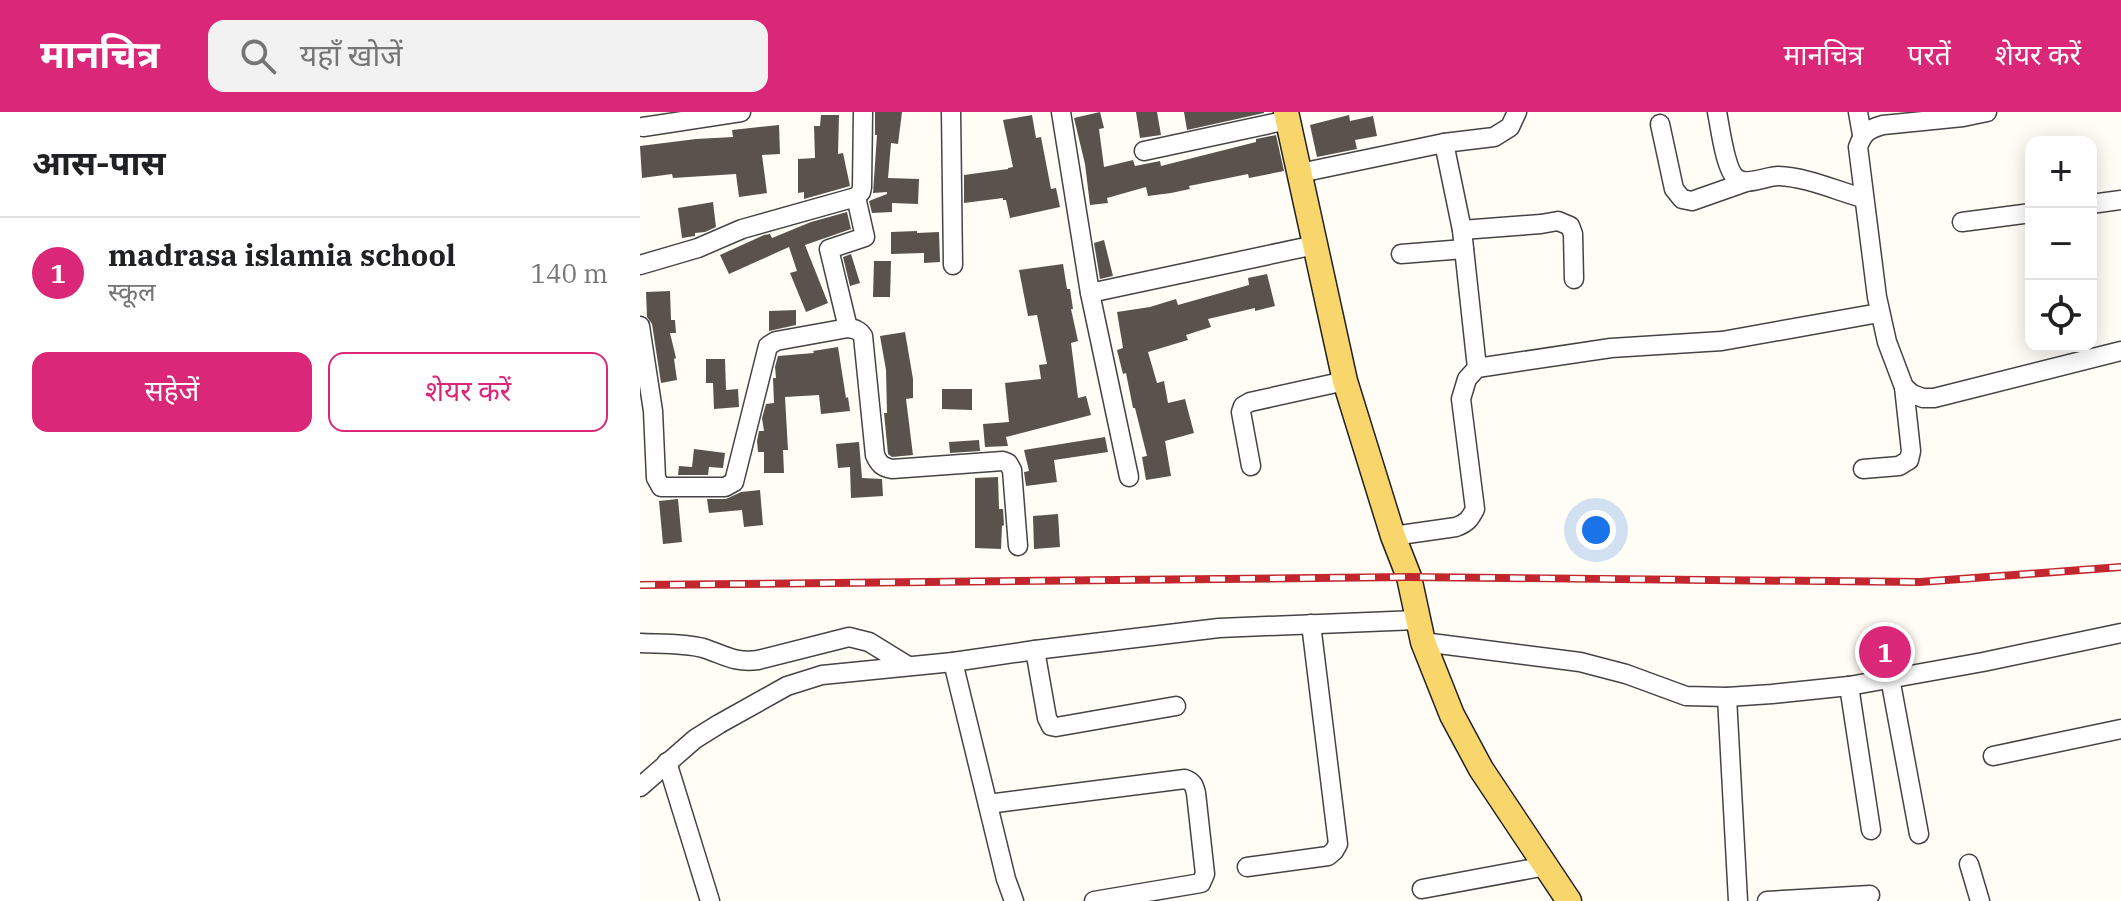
<!DOCTYPE html>
<html lang="hi">
<head>
<meta charset="utf-8">
<style>
	:root { --surface:#fff; --page:#f2f2f2; --text:#202124; --muted:#757577; --line:#e0e0e0; --accent:#db2777 }
	body { margin:0; font-family:"IBM Plex Serif","Noto Sans Devanagari",serif; background:var(--page); color:var(--text) }
	.controls { position:absolute; right:24px; top:24px; display:grid; overflow:hidden; border-radius:16px; box-shadow:0 4px 20px #0003 }
	.controls button { width:72px; height:72px; display:grid; place-items:center; padding:0; border:0; border-bottom:2px solid var(--line); background:var(--surface); color:var(--text); font:40px sans-serif }
	.you { position:absolute; left:956px; top:418px; width:28px; height:28px; margin:-20px; border:6px solid #fff; border-radius:50%; background:#1a73e8; box-shadow:0 0 0 12px #1a73e833 }
	.badge { display:grid; place-items:center; width:52px; height:52px; border-radius:50%; background:var(--accent); color:#fff; font-size:26px; font-weight:700 }
	.pin { position:absolute; translate:-50% -50%; border:4px solid #fff; box-shadow:0 2px 8px #0006 }
	.list { margin:0; padding:0; list-style:none }
	h2 { display:flex; justify-content:space-between; align-items:center; height:104px; margin:0; padding:0 32px; font-size:34px }
	h2 small { font-size:26px; font-weight:400; color:var(--muted) }
	.list li { display:grid; grid-template-columns:52px 1fr auto; gap:24px; align-items:center; box-sizing:border-box; height:112px; padding:0 32px; border-top:2px solid var(--line) }
	.list b { display:block; font-size:30px; white-space:nowrap }
	.list p { margin:0; font-size:26px; white-space:nowrap; color:var(--muted) }
	.list em { font-size:26px; font-style:normal; color:var(--muted) }
	.actions { display:flex; gap:16px; padding:24px 32px }
	.actions a { flex:1; padding:18px 0; border:2px solid var(--accent); border-radius:16px; text-align:center; font-size:28px; color:var(--accent) }
	.actions .main { background:var(--accent); color:#fff }
	.icon { flex:none; width:44px; height:44px; fill:none; stroke:currentColor; stroke-width:2; stroke-linecap:round; stroke-linejoin:round }
	.map { position:relative; flex:none; width:1481px; height:789px; overflow:hidden }
	header { display:flex; align-items:center; gap:48px; box-sizing:border-box; height:112px; padding:0 40px; background:var(--accent); color:#fff }
	header strong { font-size:38px }
	nav { display:flex; gap:44px; margin-inline-start:auto; font-size:28px }
	.search { width:560px; height:72px; background:var(--page); display:flex; align-items:center; gap:20px; box-sizing:border-box; padding:0 28px; border-radius:16px; color:var(--muted); font-size:30px }
	main { display:flex }
	aside { flex:1; background:var(--surface) }
	.map>svg:first-child { display:block }
	.building { fill:#5a524d }
	.lines { fill:none; stroke-linecap:round; stroke-linejoin:round }
	.minor-casing { stroke:#444; stroke-width:21 }
	.major-casing { stroke:#222; stroke-width:27 }
	.minor { stroke:#fff; stroke-width:18 }
	.major { stroke:#f9d66b; stroke-width:24 }
	.rail-casing { stroke:#c4262e; stroke-width:8 }
	.rail { stroke:#fff; stroke-width:5; stroke-dasharray:15; stroke-linecap:butt }
</style>
</head>
<body>
<header>
<strong>मानचित्र</strong>
<div class="search"><svg class="icon" aria-label="search" viewBox="0 0 24 24"><circle cx="10" cy="10" r="6"/><path d="M15 15l6 6"/></svg>यहाँ खोजें</div>
<nav><a>मानचित्र</a><a>परतें</a><a>शेयर करें</a></nav>
</header>
<main>
<aside>
<h2>आस-पास<small></small></h2>
<ul class="list">
<li><span class="badge">1</span><div><b>madrasa islamia school</b><p>स्कूल</p></div><em>140 m</em></li>
</ul>
<div class="actions"><a class="main">सहेजें</a><a>शेयर करें</a></div>
</aside>
<div class="map">
<svg width="1481" height="789" viewBox="0 0 1481 789">
	<rect width="100%" height="100%" fill="#fffdf5"/>
	<!-- building -->
	<g class="building">
		<path d="M235,0H262L258,32L251,31L248,66L279,67L278,92L252,91V100L232,101L229,89L247,82V80L233,81L237,23H235Z"/>
		<path d="M460,0L464,16L459,17L464,55L493,48L495,54L520,49L521,54L616,30V27L636,23L644,59L609,66L608,62L549,74L550,77L531,81L508,84L506,75L467,86L468,91L450,93L445,52L434,6Z"/>
		<path d="M496,0H517L521,23L500,26Z"/>
		<path d="M544,0H624V1L547,18Z"/>
		<path d="M181,3H199L198,42L203,41L210,74L164,87V80L158,81V47L175,46L174,14H180Z"/>
		<path d="M392,3L396,26L401,25L411,77L416,76L420,95L370,106L366,88H363V86L324,91V63L368,57V56L373,55L363,8Z"/>
		<path d="M709,3L710,9L733,4L737,24L715,28L717,37L677,45L670,13Z"/>
		<path d="M139,13L140,42L122,43L127,81L99,85L96,62L33,66L32,62L2,66L0,34L56,27L93,25L92,18Z"/>
		<path d="M73,90L76,115L65,120L55,121V124L42,126L38,96Z"/>
		<path d="M207,100L211,117L165,133L188,191L166,200L150,161L157,159L149,135L89,162L80,143L124,123L130,122L132,126L171,110Z"/>
		<path d="M277,119V121L299,120L300,150L284,151V141L251,142V120Z"/>
		<path d="M464,128L473,164L460,167L454,131Z"/>
		<path d="M211,142L220,171L210,174L203,145Z"/>
		<path d="M234,149H251L250,185H233Z"/>
		<path d="M423,152L427,177H430L433,197H431L438,229L431,231L438,286L446,284L451,303L366,325L368,334L345,335L343,312L369,310L365,271L401,267L399,253L407,252L397,203L388,204L379,158Z"/>
		<path d="M627,162L635,194L615,199V196L568,207L571,215L546,223L548,228L508,240L517,271L524,269L528,291L545,287L554,321L525,329L531,364L506,368L502,345L507,344L495,296H493L486,261L483,262L477,238L483,236L477,200L510,195L536,187L538,193L609,173L608,166Z"/>
		<path d="M30,179L31,208H35L36,221H30L36,246L34,247L37,268L21,271L12,212L7,205L6,180Z"/>
		<path d="M156,198V213L129,219V199Z"/>
		<path d="M265,220L273,267V286L266,287L273,343L252,345L248,342L244,301H247L246,258L240,224Z"/>
		<path d="M198,235L206,286L208,285L210,299L181,302L179,283L145,285L148,338H143L144,361H124V340H118L117,329L119,319H124L122,306L126,292L134,291L133,266H136L135,255L138,244L174,241L173,239Z"/>
		<path d="M66,247H85L86,278L98,277L99,295L74,297L73,271H66Z"/>
		<path d="M302,277H332V298L302,297Z"/>
		<path d="M465,325L468,340L414,348L417,370L386,374L384,360L389,359L384,338Z"/>
		<path d="M339,328L340,339L310,341L309,330Z"/>
		<path d="M219,330L222,366L242,367L243,384L211,386L210,355L198,356L196,332Z"/>
		<path d="M54,337L85,341L83,356L69,355L68,363H38L39,354L52,355Z"/>
		<path d="M358,365L359,397H363L364,413L362,414L361,437L335,436V366Z"/>
		<path d="M120,378L123,413L104,415L102,398L69,401L67,387H86L101,380Z"/>
		<path d="M38,387L42,430L23,432L19,389Z"/>
		<path d="M418,402L420,435L394,437L393,404Z"/>
	</g>
	<g class="lines">
		<defs>
			<g id="minor">
				<path d="M311,0L313,153"/>
				<path d="M421,0L450,181L675,133"/>
				<path d="M1077,0C1080,14 1085,57 1096,66C1107,75 1126,64 1138,64C1167,65 1197,79 1223,86"/>
				<path d="M1218,0L1222,23"/>
				<path d="M1347,0L1323,5L1243,13C1228,17 1223,21 1218,35L1237,185L1247,230L1264,275L1272,282L1283,286H1294L1481,239"/>
				<path d="M1020,12L1034,77L1042,87L1052,89L1106,70"/>
				<path d="M3,15L101,0"/>
				<path d="M804,31L822,118L837,256"/>
				<path d="M504,39L648,8"/>
				<path d="M660,61L804,31L854,25L870,15L877,0"/>
				<path d="M1451,92L1481,88"/>
				<path d="M1322,110L1391,101"/>
				<path d="M822,118L901,112L918,109L930,114L933,122L934,167"/>
				<path d="M761,142L824,137"/>
				<path d="M0,153L58,136L102,117L216,85L221,80L222,75L223,0"/>
				<path d="M450,181L489,365"/>
				<path d="M0,214L13,299L16,366L21,375H85L94,370L128,234L136,229L208,216C215,217 219,218 223,224L235,343C239,352 242,355 252,357L363,349L368,351L372,358L378,434"/>
				<path d="M208,216L189,137L225,125L216,85"/>
				<path d="M611,354L601,300L603,294L610,290L705,269"/>
				<path d="M1223,357L1259,354L1269,348L1271,339L1264,275"/>
				<path d="M753,424L816,415C827,411 830,407 835,397L821,287L827,267L837,256L971,236L1082,229L1239,201"/>
				<path d="M783,530L940,550L986,562L1046,584L1087,585L1132,582L1209,574L1343,550L1481,521"/>
				<path d="M0,531C20,532 44,531 63,536C85,543 94,551 118,548L209,525L229,530L268,554"/>
				<path d="M395,538L407,606L411,614L416,615L536,594"/>
				<path d="M313,550L366,767L374,789"/>
				<path d="M1250,566L1279,722"/>
				<path d="M1209,574L1231,718"/>
				<path d="M1087,585L1098,789"/>
				<path d="M1353,644L1481,617"/>
				<path d="M27,650L70,789"/>
				<path d="M0,675L55,627L79,612L147,574L182,563L313,550L395,538L579,516L777,508"/>
				<path d="M348,692L545,667C553,670 554,673 556,681L565,762L561,771L454,789"/>
				<path d="M1329,752L1340,789"/>
				<path d="M607,755L688,744L694,739L698,732L671,512"/>
				<path d="M782,777L906,754"/>
				<path d="M1127,789L1230,783"/>
			</g>
			<path id="major" d="M646,0L705,269L753,424L769,465L783,530L812,603L841,657L929,789"/>
		</defs>
		<!-- minor casing -->
		<use href="#minor" class="minor-casing"/>
		<!-- major casing -->
		<use href="#major" class="major-casing"/>
		<!-- minor -->
		<use href="#minor" class="minor"/>
		<!-- major -->
		<use href="#major" class="major"/>
		<defs>
			<path id="rail" d="M0,473L769,465L1280,470L1481,455"/>
		</defs>
		<!-- rail casing -->
		<use href="#rail" class="rail-casing"/>
		<!-- rail -->
		<use href="#rail" class="rail"/>
	</g>
</svg>
<div class="controls">
<button>+</button>
<button>−</button>
<button><svg class="icon" aria-label="locate" viewBox="0 0 24 24"><circle cx="12" cy="12" r="6"/><path d="M12 2v4M12 18v4M2 12h4M18 12h4"/></svg></button>
</div>
<div class="you"></div>
<div class="pin badge" style="left:1245px;top:540px">1</div>
</div>
</main>
</body>
</html>
